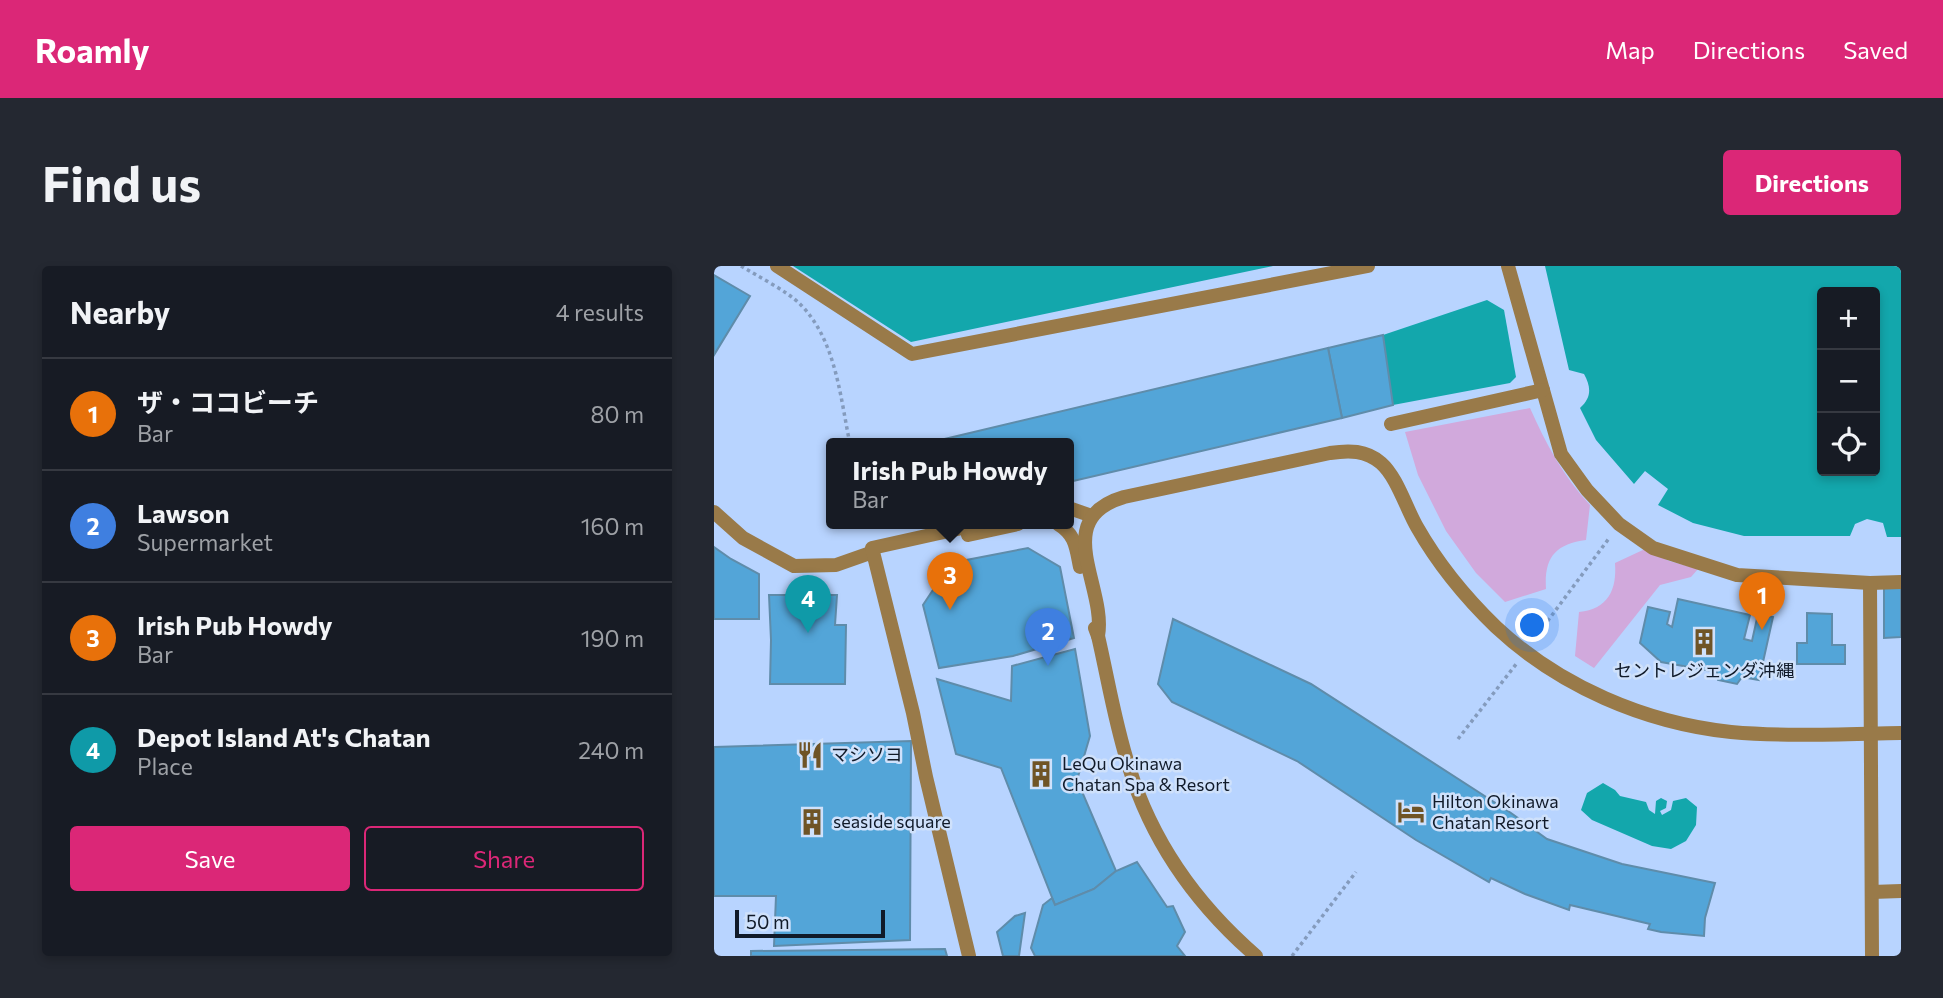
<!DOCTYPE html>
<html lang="en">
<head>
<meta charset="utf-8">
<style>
	:root { --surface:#171b24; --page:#242831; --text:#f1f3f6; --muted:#9ea1a6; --line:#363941; --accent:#db2777 }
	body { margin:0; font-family:Commissioner,"Noto Sans JP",sans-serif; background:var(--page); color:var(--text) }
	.controls { position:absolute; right:21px; top:21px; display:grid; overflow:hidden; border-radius:7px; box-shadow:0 4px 10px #0003 }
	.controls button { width:63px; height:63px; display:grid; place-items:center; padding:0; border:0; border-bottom:2px solid var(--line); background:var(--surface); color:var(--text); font:35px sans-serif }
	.scale { position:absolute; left:21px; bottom:18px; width:150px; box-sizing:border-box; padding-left:7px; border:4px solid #101a29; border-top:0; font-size:19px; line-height:24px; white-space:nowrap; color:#101a29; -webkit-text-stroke:5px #cfe1fb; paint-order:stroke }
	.you { position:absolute; left:819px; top:360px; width:24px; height:24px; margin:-18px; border:5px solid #fff; border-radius:50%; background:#1a73e8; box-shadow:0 0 0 10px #1a73e833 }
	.badge { display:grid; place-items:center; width:46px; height:46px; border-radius:50%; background:var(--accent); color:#fff; font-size:23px; font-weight:700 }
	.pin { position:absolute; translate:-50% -58px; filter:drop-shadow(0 2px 4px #0008) }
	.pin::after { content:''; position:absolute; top:37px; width:24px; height:21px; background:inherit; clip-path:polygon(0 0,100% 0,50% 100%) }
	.popup { position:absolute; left:112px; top:172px; width:248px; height:91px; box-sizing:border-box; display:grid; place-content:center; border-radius:7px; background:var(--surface); filter:drop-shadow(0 2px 5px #0005); font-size:23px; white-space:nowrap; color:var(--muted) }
	.popup b { font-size:26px; color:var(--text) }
	.popup::after { content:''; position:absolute; left:50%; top:100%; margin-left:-14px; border:14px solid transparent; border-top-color:var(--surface) }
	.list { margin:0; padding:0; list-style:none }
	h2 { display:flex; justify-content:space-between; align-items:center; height:91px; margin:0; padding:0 28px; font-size:30px }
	h2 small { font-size:23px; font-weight:400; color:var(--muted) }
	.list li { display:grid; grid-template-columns:46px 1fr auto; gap:21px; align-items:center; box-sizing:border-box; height:112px; padding:0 28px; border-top:2px solid var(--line) }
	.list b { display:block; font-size:26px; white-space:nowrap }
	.list p { margin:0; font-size:23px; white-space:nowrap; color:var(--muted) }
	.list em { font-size:23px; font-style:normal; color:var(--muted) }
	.actions { display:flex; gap:14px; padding:21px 28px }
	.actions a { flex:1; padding:16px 0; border:2px solid var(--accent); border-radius:7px; text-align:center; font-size:24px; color:var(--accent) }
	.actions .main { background:var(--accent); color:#fff }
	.icon { flex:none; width:38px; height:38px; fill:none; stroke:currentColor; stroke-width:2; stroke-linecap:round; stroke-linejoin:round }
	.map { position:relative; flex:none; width:1187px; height:690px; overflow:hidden; border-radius:7px }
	header { display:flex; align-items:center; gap:42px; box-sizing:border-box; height:98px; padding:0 35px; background:var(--accent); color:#fff }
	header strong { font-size:33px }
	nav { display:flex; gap:38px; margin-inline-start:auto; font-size:24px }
	.intro { display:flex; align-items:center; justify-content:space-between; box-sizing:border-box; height:168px; padding:0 42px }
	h1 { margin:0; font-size:49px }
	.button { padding:18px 32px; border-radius:7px; background:var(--accent); color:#fff; font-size:24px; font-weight:700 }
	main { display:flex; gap:42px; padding:0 42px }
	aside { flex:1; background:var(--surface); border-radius:7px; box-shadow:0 4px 10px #0003 }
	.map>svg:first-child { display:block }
	.green { fill:#d1a9dc }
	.water { fill:#13a7ac; fill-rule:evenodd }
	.building { fill:#53a5d8; stroke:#5f8caa; stroke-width:2 }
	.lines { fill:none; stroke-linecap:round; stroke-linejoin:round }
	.path { stroke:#849bbd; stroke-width:3.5; stroke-dasharray:3.5 3.5; stroke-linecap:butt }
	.street { stroke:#997a49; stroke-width:14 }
	.labels { text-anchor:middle; stroke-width:5; stroke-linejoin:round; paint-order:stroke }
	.poi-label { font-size:18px; fill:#101a29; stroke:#cfe1fb; text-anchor:start }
</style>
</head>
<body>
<header>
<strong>Roamly</strong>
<nav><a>Map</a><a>Directions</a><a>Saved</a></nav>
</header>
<div class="intro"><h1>Find us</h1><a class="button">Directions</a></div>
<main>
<aside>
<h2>Nearby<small>4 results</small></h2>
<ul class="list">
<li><span class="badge" style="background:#e8710a">1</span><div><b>ザ・ココビーチ</b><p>Bar</p></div><em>80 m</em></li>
<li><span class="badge" style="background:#3f7fe0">2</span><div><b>Lawson</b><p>Supermarket</p></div><em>160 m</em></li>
<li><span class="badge" style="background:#e8710a">3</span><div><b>Irish Pub Howdy</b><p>Bar</p></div><em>190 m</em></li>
<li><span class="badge" style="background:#0f9aa8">4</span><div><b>Depot Island At's Chatan</b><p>Place</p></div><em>240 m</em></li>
</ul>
<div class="actions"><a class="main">Save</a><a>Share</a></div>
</aside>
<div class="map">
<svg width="1187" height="690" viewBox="0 0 1187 690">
	<rect width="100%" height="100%" fill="#b8d4ff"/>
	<!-- green -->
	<g class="green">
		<path d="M816,142C832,178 849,210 876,239L872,274C841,278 830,292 832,323L791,336L762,307L732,265L704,209L691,166Z"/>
		<path d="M931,283L955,295L984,303L977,311L946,319L880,402L861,390L865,346C894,343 903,324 901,297Z"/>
	</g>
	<!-- water -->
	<g class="water">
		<path d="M79,0H559L197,76Z"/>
		<path d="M831,0H1187V271H1173L1169,257L1153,253L1141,258L1136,270H1030L979,257L944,239L954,223L931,205L920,218L882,174L866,142C878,131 877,121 870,108L855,104ZM1161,26V205H1108V26Z"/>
		<path d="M773,34L790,44L802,111L796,117L679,139L669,69Z"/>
		<path d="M889,517L901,524L906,530L932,536L935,544L941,548L942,535L947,532L953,535L952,542L946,545L948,549L957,544L959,535L972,532L983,541L982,559L972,575L957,583L938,580L878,554L867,544L873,527Z"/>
	</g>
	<!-- building -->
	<g class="building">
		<path d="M0,9L36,30L0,89Z"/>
		<path d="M669,69L679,139L628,152L614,82Z"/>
		<path d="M614,82L628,152L355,216V178H219L218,176Z"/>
		<path d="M0,281L17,293L45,308V353H0Z"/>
		<path d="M314,282L346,301L360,372L299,390L225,402L209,339L237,297Z"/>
		<path d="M1170,322H1187V371L1170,372Z"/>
		<path d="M55,329H123L121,359H132L131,418H56L57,374Z"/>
		<path d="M964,333L1036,349L1030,373L1038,375L1044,348L1059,351L1045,414L1028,411L1023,418L1004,414L1003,406L947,396L926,377L934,341L956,346L953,358L958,361Z"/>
		<path d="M1093,347L1118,348V379H1131V398H1083V377H1093Z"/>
		<path d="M459,353L597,418L797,547L833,573L908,598L1001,617L991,652L990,670L947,666L934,663L936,658L856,639L855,644L811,628L777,612L775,616L702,574L583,495L458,436L444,418Z"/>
		<path d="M361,383L376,470L363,514L402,605L380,623L341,639L287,502L242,488L223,413L297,435L298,400Z"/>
		<path d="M197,475L196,674L60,680L62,630H0V481Z"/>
		<path d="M423,596L453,641L459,640L471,666L463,680L471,690H321L317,682L329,639L338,632L341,639L380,623L402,605Z"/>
		<path d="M311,647L305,690H289L283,666L301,650Z"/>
		<path d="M231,683L233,690H37V685Z"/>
	</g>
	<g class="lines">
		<!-- path -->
		<g class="path">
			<path d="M27,0C43,10 73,25 86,38C122,74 126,130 136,178"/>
			<path d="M821,372L896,271"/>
			<path d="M744,473L803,397"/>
			<path d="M578,690L642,606"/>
		</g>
		<!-- street -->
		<g class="street">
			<path d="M63,0L198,88L654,0"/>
			<path d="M794,0L847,188L873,224L905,258L939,282L1023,309L1156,317L1187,316"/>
			<path d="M677,158L829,124"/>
			<path d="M355,242L378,250"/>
			<path d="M0,246L29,272L80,300L122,299L159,286"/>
			<path d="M344,258C362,269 362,282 366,301"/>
			<path d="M254,269L304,258"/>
			<path d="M1156,317L1158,690"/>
			<path d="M381,362L384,370C394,413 401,458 415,501C438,576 483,639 542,690"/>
			<path d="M384,370C393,321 335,253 410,231L616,187C635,184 652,184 667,197C683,211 692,242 703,261C724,298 751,331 782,361C845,420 931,457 1017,466C1073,471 1131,468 1187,467"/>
			<path d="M1158,626L1187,625"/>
			<path d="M255,690L212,511L199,447L158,282L266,258"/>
		</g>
	</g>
	<!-- icons -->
	<defs>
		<symbol id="building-bare" viewBox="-9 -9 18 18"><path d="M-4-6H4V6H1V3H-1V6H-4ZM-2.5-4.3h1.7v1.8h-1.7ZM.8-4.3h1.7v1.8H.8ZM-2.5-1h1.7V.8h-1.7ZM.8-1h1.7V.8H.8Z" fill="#6f5426" stroke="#cfe1fb" stroke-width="2.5" paint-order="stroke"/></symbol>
		<symbol id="restaurant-bare" viewBox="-9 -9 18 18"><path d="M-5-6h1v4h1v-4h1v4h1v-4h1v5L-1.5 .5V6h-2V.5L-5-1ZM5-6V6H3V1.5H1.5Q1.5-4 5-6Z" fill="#6f5426" stroke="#cfe1fb" stroke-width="2.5" paint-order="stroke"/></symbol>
		<symbol id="hotel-bare" viewBox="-9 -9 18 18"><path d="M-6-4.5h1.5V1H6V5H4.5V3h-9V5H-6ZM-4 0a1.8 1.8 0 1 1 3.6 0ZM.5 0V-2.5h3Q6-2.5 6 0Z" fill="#6f5426" stroke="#cfe1fb" stroke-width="2.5" paint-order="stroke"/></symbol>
	</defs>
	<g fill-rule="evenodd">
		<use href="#building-bare" x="971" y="357" width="38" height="38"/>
		<use href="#restaurant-bare" x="77" y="470" width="38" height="38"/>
		<use href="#building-bare" x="308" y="489" width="38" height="38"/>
		<use href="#hotel-bare" x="678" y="527" width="38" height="38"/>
		<use href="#building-bare" x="79" y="537" width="38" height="38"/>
	</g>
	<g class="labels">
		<!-- poi labels -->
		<g class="poi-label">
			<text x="990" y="411" text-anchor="middle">セントレジェンダ沖縄</text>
			<text x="117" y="495">マシソヨ</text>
			<text x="348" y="504">LeQu Okinawa<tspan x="348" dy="21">Chatan Spa &amp; Resort</tspan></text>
			<text x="718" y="542">Hilton Okinawa<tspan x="718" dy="21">Chatan Resort</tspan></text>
			<text x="119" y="562">seaside square</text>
		</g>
	</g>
</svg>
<div class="controls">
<button>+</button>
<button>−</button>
<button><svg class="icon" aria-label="locate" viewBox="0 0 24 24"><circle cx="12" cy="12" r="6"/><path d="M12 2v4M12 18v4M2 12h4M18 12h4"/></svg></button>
</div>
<div class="scale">50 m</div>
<div class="you"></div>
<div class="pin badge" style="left:1048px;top:364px;background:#e8710a">1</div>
<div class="pin badge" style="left:334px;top:400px;background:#3f7fe0">2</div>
<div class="pin badge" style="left:236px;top:344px;background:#e8710a">3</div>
<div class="popup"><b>Irish Pub Howdy</b>Bar</div>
<div class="pin badge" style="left:94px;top:367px;background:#0f9aa8">4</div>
</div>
</main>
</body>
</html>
